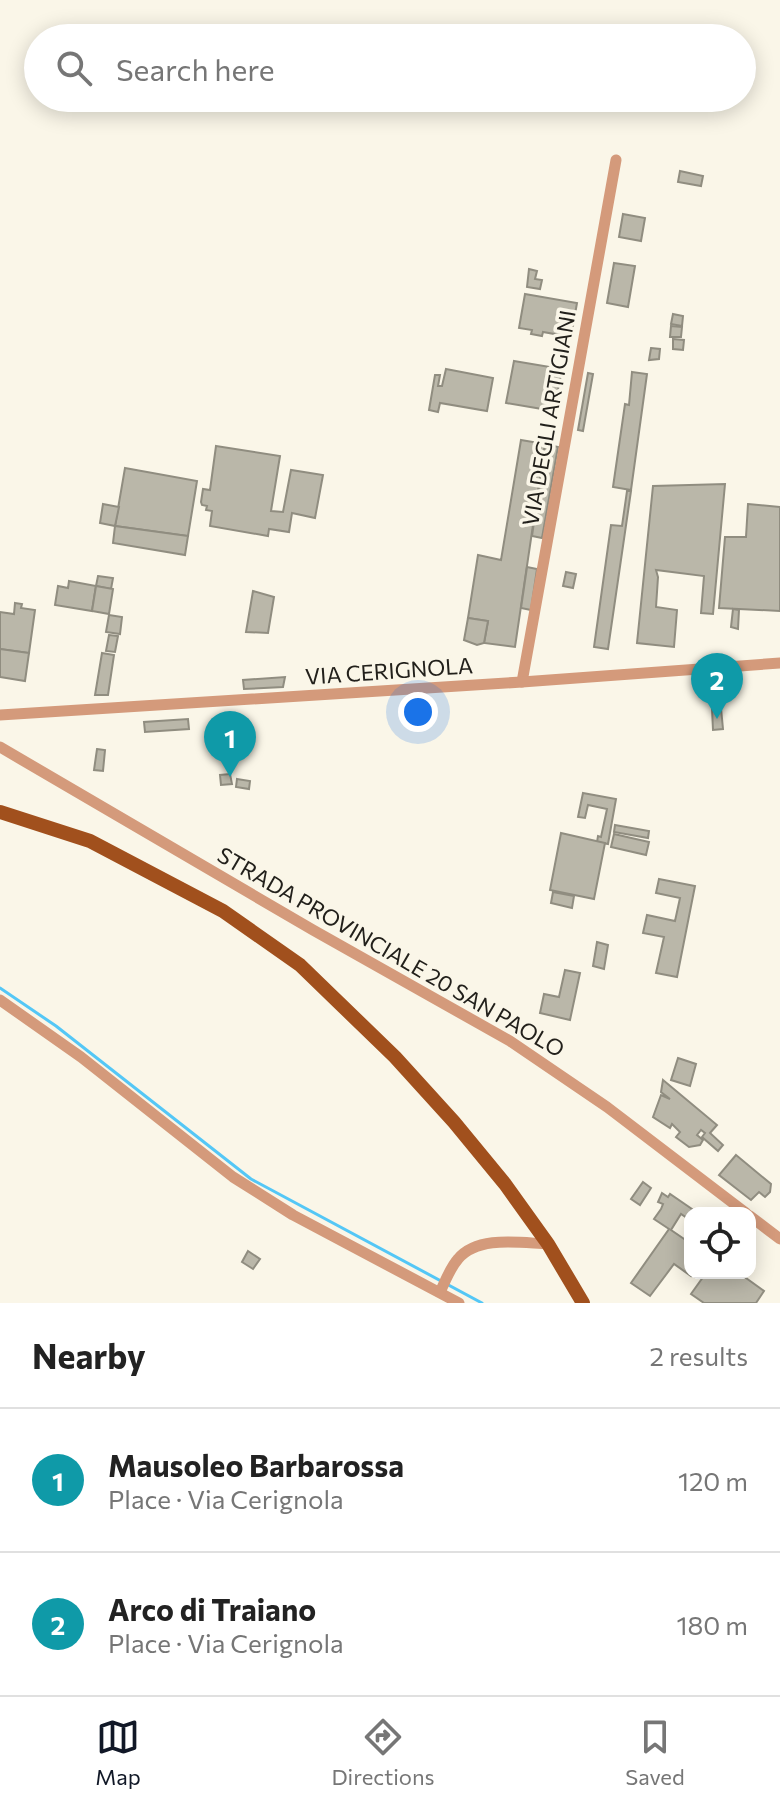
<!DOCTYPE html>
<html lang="en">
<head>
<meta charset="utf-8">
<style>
	:root { --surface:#fff; --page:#f6f6f6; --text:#222; --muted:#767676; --line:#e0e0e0; --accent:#111827 }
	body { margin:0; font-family:Commissioner,sans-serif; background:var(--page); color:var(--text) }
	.controls { position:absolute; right:24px; bottom:24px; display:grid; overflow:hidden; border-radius:16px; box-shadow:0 4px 20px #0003 }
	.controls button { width:72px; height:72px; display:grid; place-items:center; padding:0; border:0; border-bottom:2px solid var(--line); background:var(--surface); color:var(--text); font:40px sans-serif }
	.you { position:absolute; left:418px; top:712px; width:28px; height:28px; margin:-20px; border:6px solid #fff; border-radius:50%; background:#1a73e8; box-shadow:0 0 0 12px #1a73e833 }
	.badge { display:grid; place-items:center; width:52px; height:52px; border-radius:50%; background:var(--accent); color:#fff; font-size:26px; font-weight:700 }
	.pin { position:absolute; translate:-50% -66px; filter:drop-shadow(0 2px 4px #0008) }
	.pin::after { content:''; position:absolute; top:42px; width:28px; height:24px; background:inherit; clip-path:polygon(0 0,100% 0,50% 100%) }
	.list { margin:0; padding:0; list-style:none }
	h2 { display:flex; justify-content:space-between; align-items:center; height:104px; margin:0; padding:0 32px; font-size:34px }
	h2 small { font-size:26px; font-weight:400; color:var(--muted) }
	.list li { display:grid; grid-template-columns:52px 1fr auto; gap:24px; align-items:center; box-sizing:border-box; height:144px; padding:0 32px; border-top:2px solid var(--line) }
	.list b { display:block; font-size:30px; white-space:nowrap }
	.list p { margin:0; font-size:26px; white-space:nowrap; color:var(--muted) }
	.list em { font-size:26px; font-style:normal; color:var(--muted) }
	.icon { flex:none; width:44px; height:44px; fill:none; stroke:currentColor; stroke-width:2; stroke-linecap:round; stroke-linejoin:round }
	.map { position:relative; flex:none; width:780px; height:1303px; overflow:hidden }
	.search { position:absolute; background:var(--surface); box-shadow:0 4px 20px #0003; left:24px; right:24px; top:24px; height:88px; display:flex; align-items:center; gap:20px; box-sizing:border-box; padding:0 28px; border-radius:44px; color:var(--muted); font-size:30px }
	.sheet { height:392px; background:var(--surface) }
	nav { display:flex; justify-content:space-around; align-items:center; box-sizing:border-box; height:112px; border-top:2px solid var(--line); background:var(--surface); font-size:22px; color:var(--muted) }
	nav a { display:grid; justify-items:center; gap:4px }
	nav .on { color:var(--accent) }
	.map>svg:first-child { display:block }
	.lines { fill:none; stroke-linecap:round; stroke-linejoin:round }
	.stream { stroke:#54c7f6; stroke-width:3 }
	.building { fill:#bab7a9; stroke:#908d80; stroke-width:2 }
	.minor { stroke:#d49a7b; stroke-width:11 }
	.major { stroke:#a1501d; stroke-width:14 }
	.labels { text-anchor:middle; stroke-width:7; stroke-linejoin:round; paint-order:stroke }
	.street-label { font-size:22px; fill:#22201b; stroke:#faf6e8 }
</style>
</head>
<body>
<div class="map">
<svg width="780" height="1303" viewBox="0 0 780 1303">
	<rect width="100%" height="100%" fill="#faf6e8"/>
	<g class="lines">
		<!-- stream -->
		<path class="stream" d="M0,988L56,1026L251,1179L482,1303"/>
	</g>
	<!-- building -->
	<g class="building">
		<path d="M680,171L703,176L701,186L678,182Z"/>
		<path d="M623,214L645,218L641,241L619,237Z"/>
		<path d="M614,263L635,266L628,307L607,303Z"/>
		<path d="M529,269L537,271L535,279L542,280L540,289L527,287Z"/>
		<path d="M525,294L577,303L571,337L543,332L542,336L531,334L532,330L519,328Z"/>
		<path d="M673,314L683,316L682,326L671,324Z"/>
		<path d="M671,326L682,327L681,337H670Z"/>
		<path d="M673,339L684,340L683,350L673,349Z"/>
		<path d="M651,348L660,349L659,359L649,360Z"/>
		<path d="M514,361L562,369L554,411L506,403Z"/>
		<path d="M446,369L493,378L487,411L440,403L438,412L429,410L435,375H440L438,386H442Z"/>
		<path d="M632,372L647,374L631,490L613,487L625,404L629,405Z"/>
		<path d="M588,373L593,374L583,431L578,430Z"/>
		<path d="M521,440L545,444L515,647L484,643L488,621L468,618L478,555L501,560Z"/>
		<path d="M545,444L558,447L542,538L532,536Z"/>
		<path d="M216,446L280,456L271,511L283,512L291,470L323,475L315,518L292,513L289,532L269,529L268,536L210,526L212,511L206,510L207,506L202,505L201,502L203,489L210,490Z"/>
		<path d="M125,468L197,481L188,536L115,526Z"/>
		<path d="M725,484L713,614L701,613L704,576L656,570L658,577L656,607L677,610L674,647L637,643L653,486Z"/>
		<path d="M627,491H631L608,649L594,647L611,525L622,526Z"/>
		<path d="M103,504L119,507L115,526L100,523Z"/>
		<path d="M748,504L780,507V611L719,608L725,537H746Z"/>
		<path d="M115,526L188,536L185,555L113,543Z"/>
		<path d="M527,567L537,569L531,610L521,608Z"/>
		<path d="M566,572L576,574L573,588L563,586Z"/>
		<path d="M98,576L113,578L111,589L96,586Z"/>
		<path d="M69,581L96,586L92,611L55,605L58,586L68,588Z"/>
		<path d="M96,586L113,589L109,614L92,611Z"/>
		<path d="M253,591L274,597L268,633L246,632Z"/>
		<path d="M15,603L22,604L21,608L35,610L29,653L0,649V612L14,614Z"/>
		<path d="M733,609L739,610L738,629L731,627Z"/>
		<path d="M109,615L122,617L120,634L106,632Z"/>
		<path d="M468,618L488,621L484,643L477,645L464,640Z"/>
		<path d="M109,635L118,636L115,652L106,651Z"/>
		<path d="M0,649L29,653L25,681L0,677Z"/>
		<path d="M102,653L114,655L108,695H95Z"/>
		<path d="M285,677L283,687L244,689L243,680Z"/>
		<path d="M721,708L723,729L713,730L712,709Z"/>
		<path d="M188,719L189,729L145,732L144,722Z"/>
		<path d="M97,749L105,750L103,771L94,770Z"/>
		<path d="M230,774L232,784L221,785L220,775Z"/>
		<path d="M237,779L250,781L249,789L236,787Z"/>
		<path d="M583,793L616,799L608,844L597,842L598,836L601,837L607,809L588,805L585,818L578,817Z"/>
		<path d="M615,825L649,831L648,838L614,832Z"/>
		<path d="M561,833L605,843L594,899L550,890Z"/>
		<path d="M614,834L649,842L646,855L611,847Z"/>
		<path d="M659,879L695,886L677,977L656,973L664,937L643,933L647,915L675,921L680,898L656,893Z"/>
		<path d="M553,892L574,896L572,908L551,903Z"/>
		<path d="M597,942L608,945L604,969L593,966Z"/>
		<path d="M565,970L580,973L570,1020L540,1013L544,994L559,997Z"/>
		<path d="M678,1058L696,1064L690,1086L671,1080Z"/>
		<path d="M663,1080L717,1125L710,1133L723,1145L718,1151L702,1137L705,1133L701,1130L697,1135L703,1140L700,1145L689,1147L676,1137L680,1132L672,1124L670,1128L653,1117L661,1095L670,1099L661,1092Z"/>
		<path d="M736,1155L771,1184L770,1192L765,1197L759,1192L751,1200L719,1175Z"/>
		<path d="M643,1182L651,1188L640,1205L631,1199Z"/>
		<path d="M662,1193L668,1197L670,1194L692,1209L687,1218L681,1214L671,1230L690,1243V1273H693L691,1276L674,1264L650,1296L631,1283L669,1229L654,1219L661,1209L663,1204L658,1202Z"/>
		<path d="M248,1251L260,1259L253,1269L242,1262Z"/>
		<path d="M706,1273H739L764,1291L756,1303H704L691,1294Z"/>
	</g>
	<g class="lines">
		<!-- minor -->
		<g class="minor">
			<path d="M522,682L616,160"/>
			<path d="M0,715L522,682L780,663"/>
			<path d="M0,747L313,930L510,1041L607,1107L746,1213"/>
			<path d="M0,1000L81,1057L233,1177L293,1215L459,1303"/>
			<path d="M750,1216L780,1239"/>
			<path d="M440,1292C445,1282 450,1268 458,1259C478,1235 521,1243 548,1244"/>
		</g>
		<!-- major -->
		<path class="major" d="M0,812L90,841L223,911L300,965L395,1057L454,1122L505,1184L548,1244L583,1303"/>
	</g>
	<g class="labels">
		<!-- street labels -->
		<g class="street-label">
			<text transform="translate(549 418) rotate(-80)" y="8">VIA DEGLI ARTIGIANI</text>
			<text transform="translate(389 671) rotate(-4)" y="8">VIA CERIGNOLA</text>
			<text transform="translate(391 952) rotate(30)" y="8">STRADA PROVINCIALE 20 SAN PAOLO</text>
		</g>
	</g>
</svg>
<div class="controls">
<button><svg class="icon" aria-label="locate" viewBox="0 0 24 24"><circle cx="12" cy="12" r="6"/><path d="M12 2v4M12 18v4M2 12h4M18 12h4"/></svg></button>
</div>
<div class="you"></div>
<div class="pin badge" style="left:230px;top:777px;background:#0f9aa8">1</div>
<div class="pin badge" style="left:717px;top:719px;background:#0f9aa8">2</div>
<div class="search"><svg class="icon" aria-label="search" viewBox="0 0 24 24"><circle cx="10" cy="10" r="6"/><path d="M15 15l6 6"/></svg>Search here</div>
</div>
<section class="sheet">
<h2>Nearby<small>2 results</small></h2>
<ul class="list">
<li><span class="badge" style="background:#0f9aa8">1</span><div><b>Mausoleo Barbarossa</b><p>Place · Via Cerignola</p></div><em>120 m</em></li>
<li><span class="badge" style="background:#0f9aa8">2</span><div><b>Arco di Traiano</b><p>Place · Via Cerignola</p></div><em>180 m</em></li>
</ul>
</section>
<nav>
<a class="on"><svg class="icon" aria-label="map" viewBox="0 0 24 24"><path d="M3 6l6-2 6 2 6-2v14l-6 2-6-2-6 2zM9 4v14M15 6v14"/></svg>Map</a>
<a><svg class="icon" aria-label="directions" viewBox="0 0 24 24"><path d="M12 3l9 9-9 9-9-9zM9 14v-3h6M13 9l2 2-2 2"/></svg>Directions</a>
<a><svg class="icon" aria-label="saved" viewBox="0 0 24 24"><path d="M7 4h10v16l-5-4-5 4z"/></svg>Saved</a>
</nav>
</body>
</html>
